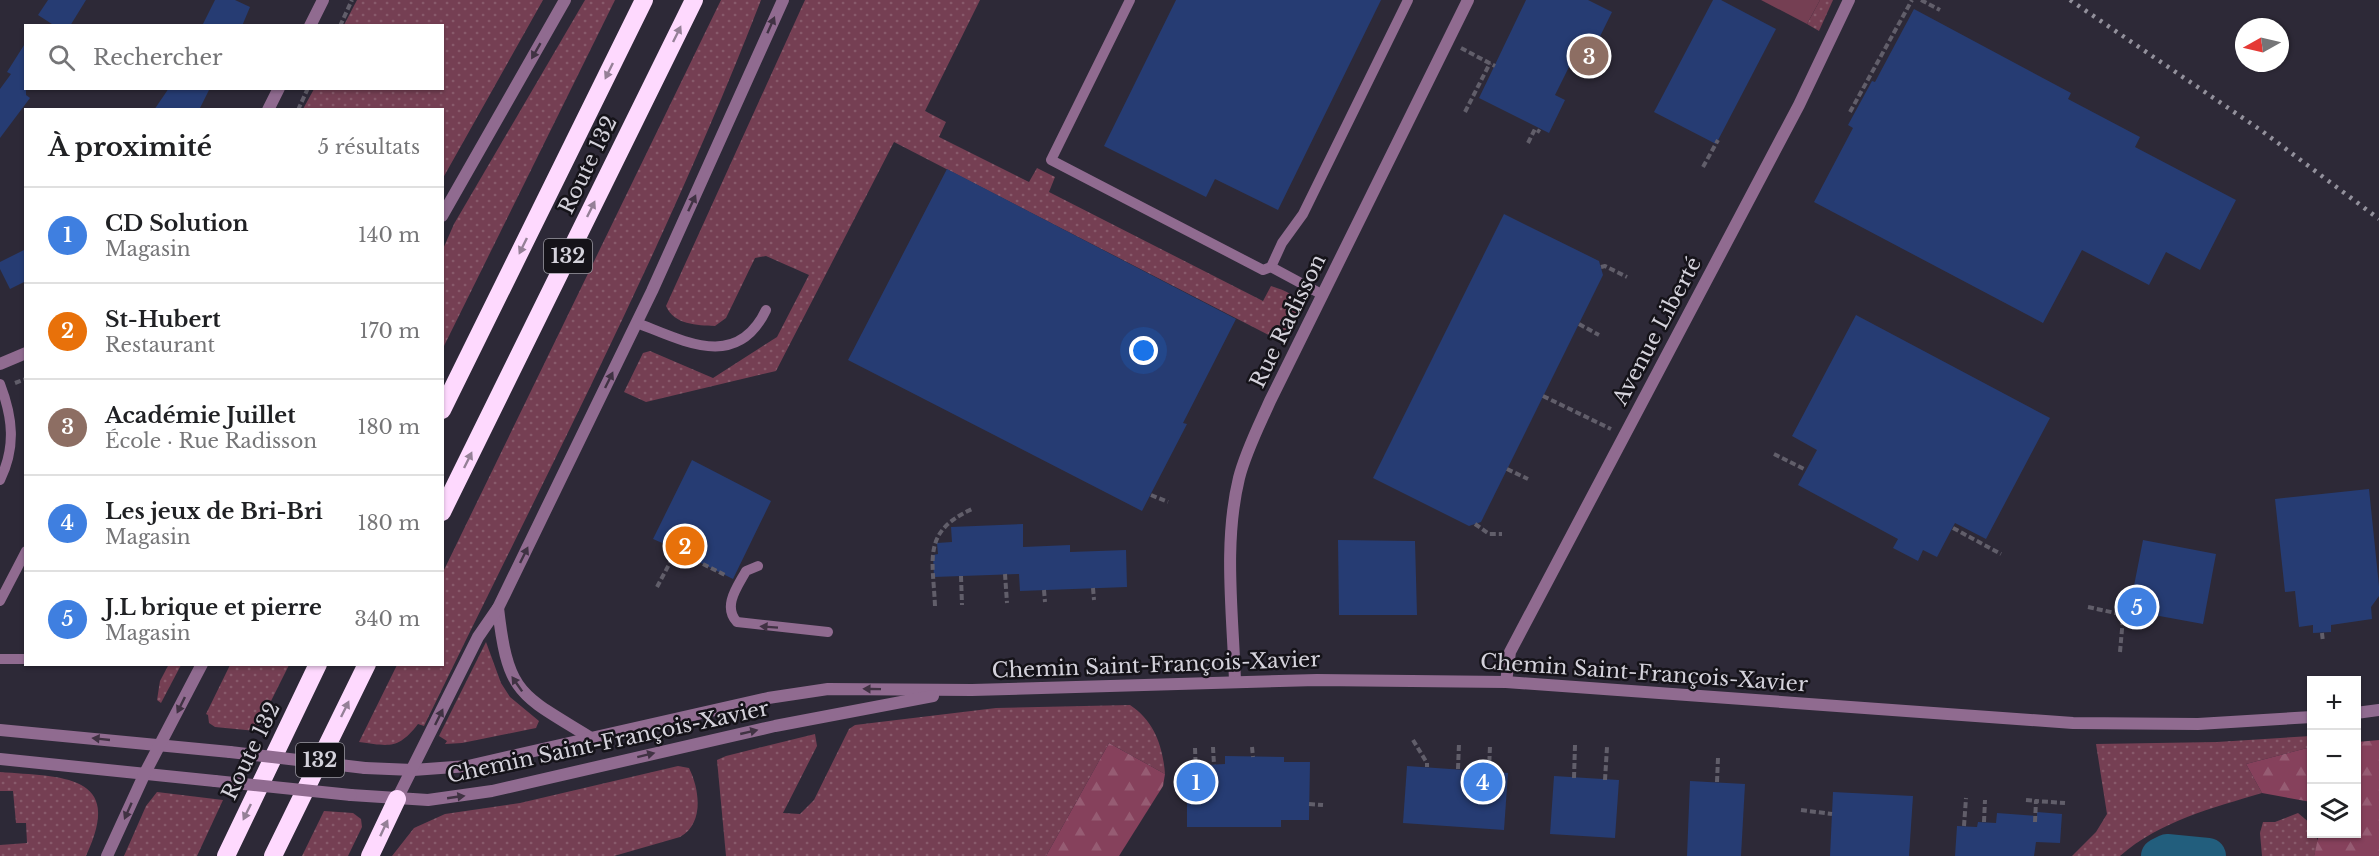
<!DOCTYPE html>
<html lang="fr">
<head>
<meta charset="utf-8">
<style>
	:root { --surface:#fff; --page:#f2f2f2; --text:#202124; --muted:#757577; --line:#e0e0e0; --accent:#407242 }
	body { margin:0; font-family:"Libre Baskerville",serif; background:var(--page); color:var(--text) }
	.controls { position:absolute; right:18px; bottom:18px; display:grid; overflow:hidden; border-radius:0px; box-shadow:0 2px 4px #0004 }
	.controls button { width:54px; height:54px; display:grid; place-items:center; padding:0; border:0; border-bottom:2px solid var(--line); background:var(--surface); color:var(--text); font:30px sans-serif }
	.compass { position:absolute; left:2235px; top:18px; width:54px; height:54px; border-radius:50%; background:var(--surface); box-shadow:0 2px 4px #0004; rotate:262deg }
	.you { position:absolute; left:1144px; top:351px; width:21px; height:21px; margin:-15px; border:4px solid #fff; border-radius:50%; background:#1a73e8; box-shadow:0 0 0 9px #1a73e833 }
	.badge { display:grid; place-items:center; width:39px; height:39px; border-radius:50%; background:var(--accent); color:#fff; font-size:20px; font-weight:700 }
	.pin { position:absolute; translate:-50% -50%; border:3px solid #fff; box-shadow:0 2px 6px #0006 }
	.list { margin:0; padding:0; list-style:none }
	h2 { display:flex; justify-content:space-between; align-items:center; height:78px; margin:0; padding:0 24px; font-size:26px }
	h2 small { font-size:20px; font-weight:400; color:var(--muted) }
	.list li { display:grid; grid-template-columns:39px 1fr auto; gap:18px; align-items:center; box-sizing:border-box; height:96px; padding:0 24px; border-top:2px solid var(--line) }
	.list b { display:block; font-size:22px; white-space:nowrap }
	.list p { margin:0; font-size:20px; white-space:nowrap; color:var(--muted) }
	.list em { font-size:20px; font-style:normal; color:var(--muted) }
	.icon { flex:none; width:33px; height:33px; fill:none; stroke:currentColor; stroke-width:2; stroke-linecap:round; stroke-linejoin:round }
	.map { position:relative; flex:none; width:2379px; height:856px; overflow:hidden }
	.search { position:absolute; background:var(--surface); box-shadow:0 2px 4px #0004; left:24px; top:24px; width:420px; height:66px; display:flex; align-items:center; gap:15px; box-sizing:border-box; padding:0 21px; border-radius:0px; color:var(--muted); font-size:22px }
	.panel { position:absolute; background:var(--surface); box-shadow:0 2px 4px #0004; left:24px; top:108px; width:420px; height:558px; border-radius:0px }
	.map>svg:first-child { display:block }
	.grass { fill:url(#grass-dots) }
	.forest { fill:url(#forest-firs) }
	.park { fill:#753f53 }
	.lines { fill:none; stroke-linecap:round; stroke-linejoin:round }
	.river { stroke:#225e7d; stroke-width:36 }
	.building { fill:#263c73 }
	.path { stroke:#615e6a; stroke-width:4; stroke-dasharray:6 3; stroke-linecap:butt }
	.service { stroke:#906b90; stroke-width:10 }
	.minor { stroke:#906b90; stroke-width:12 }
	.tertiary { stroke:#906b90; stroke-width:12 }
	.motorway { stroke:#fed9fe; stroke-width:18 }
	.rail { stroke:#93919c; stroke-width:4.5; stroke-dasharray:3 6; stroke-linecap:butt }
	.tertiary-bridge { stroke:#906b90; stroke-width:12 }
	.oneway { fill:#403243 }
	.oneway2 { fill:#958097 }
	.labels { text-anchor:middle; stroke-width:5; stroke-linejoin:round; paint-order:stroke }
	.shield { fill:#151319; stroke:#9b99a1; stroke-width:1.5 }
	.shield-label { font-size:20px; font-weight:bold; fill:#d4d2db }
	.street-label { font-size:21px; fill:#d4d2db; stroke:#151319 }
</style>
</head>
<body>
<div class="map">
<svg width="2379" height="856" viewBox="0 0 2379 856">
	<defs>
		<pattern id="grass-dots" width="8" height="8" patternUnits="userSpaceOnUse" patternTransform="scale(1.5)"><rect width="8" height="8" fill="#753f53"/><path d="M2 2h.1M6 6h.1" fill="none" stroke="#885a6b" stroke-width="1.8" stroke-linecap="round"/></pattern>
		<pattern id="forest-firs" width="22" height="20" patternUnits="userSpaceOnUse" patternTransform="scale(1.5)"><rect width="22" height="20" fill="#86415c"/><path d="M5 1l3.5 6h-7zM16 11l3.5 6h-7z" fill="#965c73"/></pattern>
	</defs>
	<rect width="100%" height="100%" fill="#2d2937"/>
	<!-- grass -->
	<g class="grass">
		<path d="M357,0H543L443,178L442,110L303,109L314,89L442,88V26L344,25Z"/>
		<path d="M585,0H615L443,348V249L454,224Z"/>
		<path d="M721,0H761C665,249 540,486 424,726L418,724C398,750 389,746 359,742L397,665L442,664L443,572Z"/>
		<path d="M805,0H980L925,111L946,122L939,137L1029,182L1037,168L1055,177L1049,192L1263,301L1271,286C1313,299 1299,311 1284,343L894,142L776,371L646,402L624,392L643,353L650,351L713,378L777,337L809,275L766,256L755,258L726,318L715,326C697,325 674,325 666,306Z"/>
		<path d="M1820,0H1833L1819,31L1807,24Z"/>
		<path d="M486,642L501,683L510,697L539,721L536,728L462,743L445,744L447,741L439,736Z"/>
		<path d="M169,664L181,665L161,703L157,700L160,681Z"/>
		<path d="M230,665H289L256,731L215,727L209,723L208,715L206,714Z"/>
		<path d="M1130,705C1154,721 1163,746 1165,774L1109,743L1046,856H726L717,760L726,756L815,734L817,746L783,813L800,814L814,800L849,729L855,725L996,708Z"/>
		<path d="M2311,736V747L2246,764L2262,793C2212,808 2160,821 2120,856H2072L2096,832L2107,814L2096,744L2217,742Z"/>
		<path d="M678,766L689,768C700,790 704,824 680,837L614,856H392L414,828L445,814L520,803Z"/>
		<path d="M0,772C61,777 126,773 86,856H0V845L27,843L26,823H16L13,791H0Z"/>
		<path d="M157,792L223,800L197,856H124L146,806Z"/>
		<path d="M324,811L353,813L361,819L362,827L348,856H302Z"/>
		<path d="M2298,813L2311,824L2312,834H2315L2318,841L2314,856H2262L2260,833L2263,822H2275Z"/>
	</g>
	<!-- forest -->
	<g class="forest">
		<path d="M2379,740V856H2314L2319,834H2356L2357,742Z"/>
		<path d="M1109,743L1165,774L1163,786L1119,856H1046Z"/>
		<path d="M2311,747V802L2262,793L2246,764Z"/>
	</g>
	<!-- park -->
	<path class="park" d="M1761,0H1820L1807,24Z"/>
	<g class="lines">
		<!-- river -->
		<path class="river" d="M2159,856L2167,852L2208,856"/>
	</g>
	<!-- building -->
	<g class="building">
		<path d="M48,0H86L70,26H55L38,15Z"/>
		<path d="M215,0H235L250,7L242,26H202Z"/>
		<path d="M1176,0H1381L1278,210L1215,179L1206,197L1104,146Z"/>
		<path d="M1526,0H1588L1612,12L1583,71L1570,65L1555,95L1565,100L1549,133L1479,98Z"/>
		<path d="M1713,0H1721L1776,29L1716,144L1654,112Z"/>
		<path d="M1914,9L2071,93L2068,99L2140,137L2135,147L2236,200L2200,270L2166,252L2149,285L2082,250L2043,323L1814,202L1853,128L1848,125L1872,81L1875,82Z"/>
		<path d="M26,42V95L30,98L0,138V89L11,74L7,72Z"/>
		<path d="M169,88H210L199,110H154Z"/>
		<path d="M947,169L1236,319L1183,423L1187,424L1142,511L848,360Z"/>
		<path d="M1504,214L1599,261L1603,275L1481,522L1469,526L1373,478Z"/>
		<path d="M26,249V281L10,289L0,269V262Z"/>
		<path d="M1856,315L2050,418L1986,539L1955,523L1937,557L1923,550L1918,561L1893,548L1898,539L1798,485L1817,450L1792,436Z"/>
		<path d="M692,460L771,501L733,579L687,556L684,563L663,553L667,545L653,539Z"/>
		<path d="M2369,489L2379,586V596L2371,607L2372,619L2331,625V632L2313,633V625L2299,627L2295,591L2285,592L2275,499Z"/>
		<path d="M1023,524V547L1070,545V552L1126,550L1127,587L1020,591L1019,574L934,577L933,555L938,554L937,543L952,542L951,527Z"/>
		<path d="M1338,540L1415,541L1417,615H1339Z"/>
		<path d="M2143,540L2216,554L2203,624L2143,613L2133,620L2129,614L2124,607L2131,601Z"/>
		<path d="M1225,756L1284,757V762H1310L1309,820H1281V827H1187V773H1206V765L1225,764Z"/>
		<path d="M1407,766L1508,773L1504,830L1403,823Z"/>
		<path d="M1554,776L1619,780L1615,838L1550,834Z"/>
		<path d="M1690,781L1745,784L1741,856H1687Z"/>
		<path d="M1833,792L1913,796L1909,856H1830Z"/>
		<path d="M2037,812L2062,814L2060,843L2036,842L2034,856H1955L1957,826L1977,827L1978,822L1996,823L1997,813L2037,816Z"/>
	</g>
	<g class="lines">
		<!-- path -->
		<g class="path">
			<path d="M1921,0L1940,10"/>
			<path d="M340,26L352,0"/>
			<path d="M1461,48L1495,66"/>
			<path d="M298,110L308,88"/>
			<path d="M1465,112L1490,63"/>
			<path d="M1850,112L1912,0"/>
			<path d="M1528,143L1535,129L1540,132"/>
			<path d="M1703,167L1718,140"/>
			<path d="M1601,267L1605,266L1627,277"/>
			<path d="M1579,324L1599,335"/>
			<path d="M15,383L26,379"/>
			<path d="M1543,396L1611,429"/>
			<path d="M1774,454L1806,470"/>
			<path d="M1507,469L1528,479"/>
			<path d="M1151,495L1168,502"/>
			<path d="M1475,524L1489,534H1502"/>
			<path d="M1953,528L2001,554"/>
			<path d="M1005,574L1007,603"/>
			<path d="M961,576L962,605"/>
			<path d="M657,587L673,557L684,563L687,556L727,576"/>
			<path d="M1093,588L1094,600"/>
			<path d="M1044,590L1045,602"/>
			<path d="M935,606C933,558 922,532 972,509"/>
			<path d="M2088,607L2120,614L2123,618"/>
			<path d="M2322,633L2323,642"/>
			<path d="M2120,652L2123,618L2129,614"/>
			<path d="M1413,740L1427,763V767"/>
			<path d="M1213,747L1214,765"/>
			<path d="M1252,747L1253,757"/>
			<path d="M1195,748L1196,773"/>
			<path d="M1458,769L1459,743"/>
			<path d="M1489,771L1490,745"/>
			<path d="M1574,778L1575,745"/>
			<path d="M1605,780L1607,747"/>
			<path d="M1717,782L1718,758"/>
			<path d="M2026,800L2036,801"/>
			<path d="M1309,804L1323,805"/>
			<path d="M1801,810L1832,814"/>
			<path d="M1984,822L1985,800"/>
			<path d="M2035,822L2036,801L2065,803"/>
			<path d="M1964,826L1966,798"/>
		</g>
		<!-- service -->
		<g class="service">
			<path d="M1130,0L1051,160L1263,270L1271,267L1323,295"/>
			<path d="M1271,267L1282,243L1303,214L1408,0"/>
			<path d="M637,323C684,341 737,371 766,310"/>
			<path d="M0,384C13,418 16,447 0,480"/>
			<path d="M758,566L746,571C738,586 722,606 737,622L828,632"/>
			<path d="M0,601L26,551"/>
			<path d="M0,659H26"/>
		</g>
		<!-- minor -->
		<g class="minor">
			<path d="M310,26L323,0"/>
			<path d="M268,110L279,88"/>
			<path d="M0,364L26,353"/>
			<path d="M1235,682C1233,615 1223,544 1239,478C1246,451 1259,426 1270,401L1468,0"/>
			<path d="M1506,682L1510,652L1799,105L1849,0"/>
		</g>
		<!-- tertiary -->
		<g class="tertiary">
			<path d="M442,216L565,0"/>
			<path d="M498,608C508,696 520,694 591,738"/>
			<path d="M2356,713L2379,710"/>
			<path d="M0,730L230,752"/>
			<path d="M0,759L215,781"/>
			<path d="M365,768L413,770L468,766L768,698L828,689L972,690L1317,680L1506,682L2073,723L2198,724L2312,717"/>
			<path d="M351,795L428,800L492,791L775,726L933,696"/>
			<path d="M397,799L478,637L498,608L652,291L783,0"/>
			<path d="M107,856L145,773L202,664"/>
		</g>
		<!-- motorway -->
		<g class="motorway">
			<path d="M442,410L644,0"/>
			<path d="M442,512L694,0"/>
			<path d="M226,856L318,664"/>
			<path d="M273,856L367,664"/>
			<path d="M370,856L397,799"/>
		</g>
		<!-- rail -->
		<path class="rail" d="M2070,0L2262,131L2379,219"/>
		<!-- tertiary-bridge -->
		<g class="tertiary-bridge">
			<path d="M230,752L365,768"/>
			<path d="M215,781L351,795"/>
		</g>
	</g>
	<!-- one-way arrows -->
	<defs><path id="oneway-solid" d="M-6-.8H1V-3.2L6.5 0L1 3.2V.8H-6Z" transform="scale(1.5)"/></defs>
	<g class="oneway">
		<use href="#oneway-solid" transform="translate(771 25) rotate(-66)"/>
		<use href="#oneway-solid" transform="translate(536 51) rotate(120)"/>
		<use href="#oneway-solid" transform="translate(692 203) rotate(-65)"/>
		<use href="#oneway-solid" transform="translate(609 380) rotate(-64)"/>
		<use href="#oneway-solid" transform="translate(524 555) rotate(-64)"/>
		<use href="#oneway-solid" transform="translate(769 627) rotate(-176)"/>
		<use href="#oneway-solid" transform="translate(517 684) rotate(-125)"/>
		<use href="#oneway-solid" transform="translate(872 689) rotate(-179)"/>
		<use href="#oneway-solid" transform="translate(181 705) rotate(116)"/>
		<use href="#oneway-solid" transform="translate(439 717) rotate(-64)"/>
		<use href="#oneway-solid" transform="translate(749 732) rotate(-13)"/>
		<use href="#oneway-solid" transform="translate(101 739) rotate(-174)"/>
		<use href="#oneway-solid" transform="translate(646 755) rotate(-14)"/>
		<use href="#oneway-solid" transform="translate(456 797) rotate(-8)"/>
		<use href="#oneway-solid" transform="translate(128 811) rotate(114)"/>
	</g>
	<g class="oneway2">
		<use href="#oneway-solid" transform="translate(677 34) rotate(-64)"/>
		<use href="#oneway-solid" transform="translate(609 71) rotate(116)"/>
		<use href="#oneway-solid" transform="translate(591 209) rotate(-64)"/>
		<use href="#oneway-solid" transform="translate(523 246) rotate(116)"/>
		<use href="#oneway-solid" transform="translate(468 460) rotate(-64)"/>
		<use href="#oneway-solid" transform="translate(345 709) rotate(-64)"/>
		<use href="#oneway-solid" transform="translate(247 812) rotate(116)"/>
		<use href="#oneway-solid" transform="translate(384 828) rotate(-65)"/>
	</g>
	<g class="labels">
		<!-- shield labels -->
		<g class="shield">
			<rect x="544" y="239" width="48" height="34" rx="4.5"/>
			<rect x="296" y="743" width="48" height="34" rx="4.5"/>
		</g>
		<g class="shield-label">
			<text x="568" y="263">132</text>
			<text x="320" y="767">132</text>
		</g>
		<!-- street labels -->
		<g class="street-label">
			<text transform="translate(588 165) rotate(-64)" y="7">Route 132</text>
			<text transform="translate(1288 321) rotate(-64)" y="7">Rue Radisson</text>
			<text transform="translate(1657 331) rotate(-62)" y="7">Avenue Liberté</text>
			<text transform="translate(1156 665) rotate(-2)" y="7">Chemin Saint-François-Xavier</text>
			<text transform="translate(1644 673) rotate(4)" y="7">Chemin Saint-François-Xavier</text>
			<text transform="translate(608 742) rotate(-12)" y="7">Chemin Saint-François-Xavier</text>
			<text transform="translate(251 751) rotate(-64)" y="7">Route 132</text>
		</g>
	</g>
</svg>
<div class="controls">
<button>+</button>
<button>−</button>
<button><svg class="icon" aria-label="layers" viewBox="0 0 24 24"><path d="M12 4l9 5-9 5-9-5zM3 14l9 5 9-5"/></svg></button>
</div>
<svg class="compass" viewBox="-18 -18 36 36"><path d="M0-13l5 13h-10z" fill="#e53935"/><path d="M0 13l5-13h-10z" fill="#757577"/></svg>
<div class="you"></div>
<div class="pin badge" style="left:1196px;top:782px;background:#3f7fe0">1</div>
<div class="pin badge" style="left:685px;top:546px;background:#e8710a">2</div>
<div class="pin badge" style="left:1589px;top:56px;background:#8d6e63">3</div>
<div class="pin badge" style="left:1483px;top:782px;background:#3f7fe0">4</div>
<div class="pin badge" style="left:2137px;top:607px;background:#3f7fe0">5</div>
<div class="search"><svg class="icon" aria-label="search" viewBox="0 0 24 24"><circle cx="10" cy="10" r="6"/><path d="M15 15l6 6"/></svg>Rechercher</div>
<section class="panel">
<h2>À proximité<small>5 résultats</small></h2>
<ul class="list">
<li><span class="badge" style="background:#3f7fe0">1</span><div><b>CD Solution</b><p>Magasin</p></div><em>140 m</em></li>
<li><span class="badge" style="background:#e8710a">2</span><div><b>St-Hubert</b><p>Restaurant</p></div><em>170 m</em></li>
<li><span class="badge" style="background:#8d6e63">3</span><div><b>Académie Juillet</b><p>École · Rue Radisson</p></div><em>180 m</em></li>
<li><span class="badge" style="background:#3f7fe0">4</span><div><b>Les jeux de Bri-Bri</b><p>Magasin</p></div><em>180 m</em></li>
<li><span class="badge" style="background:#3f7fe0">5</span><div><b>J.L brique et pierre</b><p>Magasin</p></div><em>340 m</em></li>
</ul>
</section>
</div>
</body>
</html>
